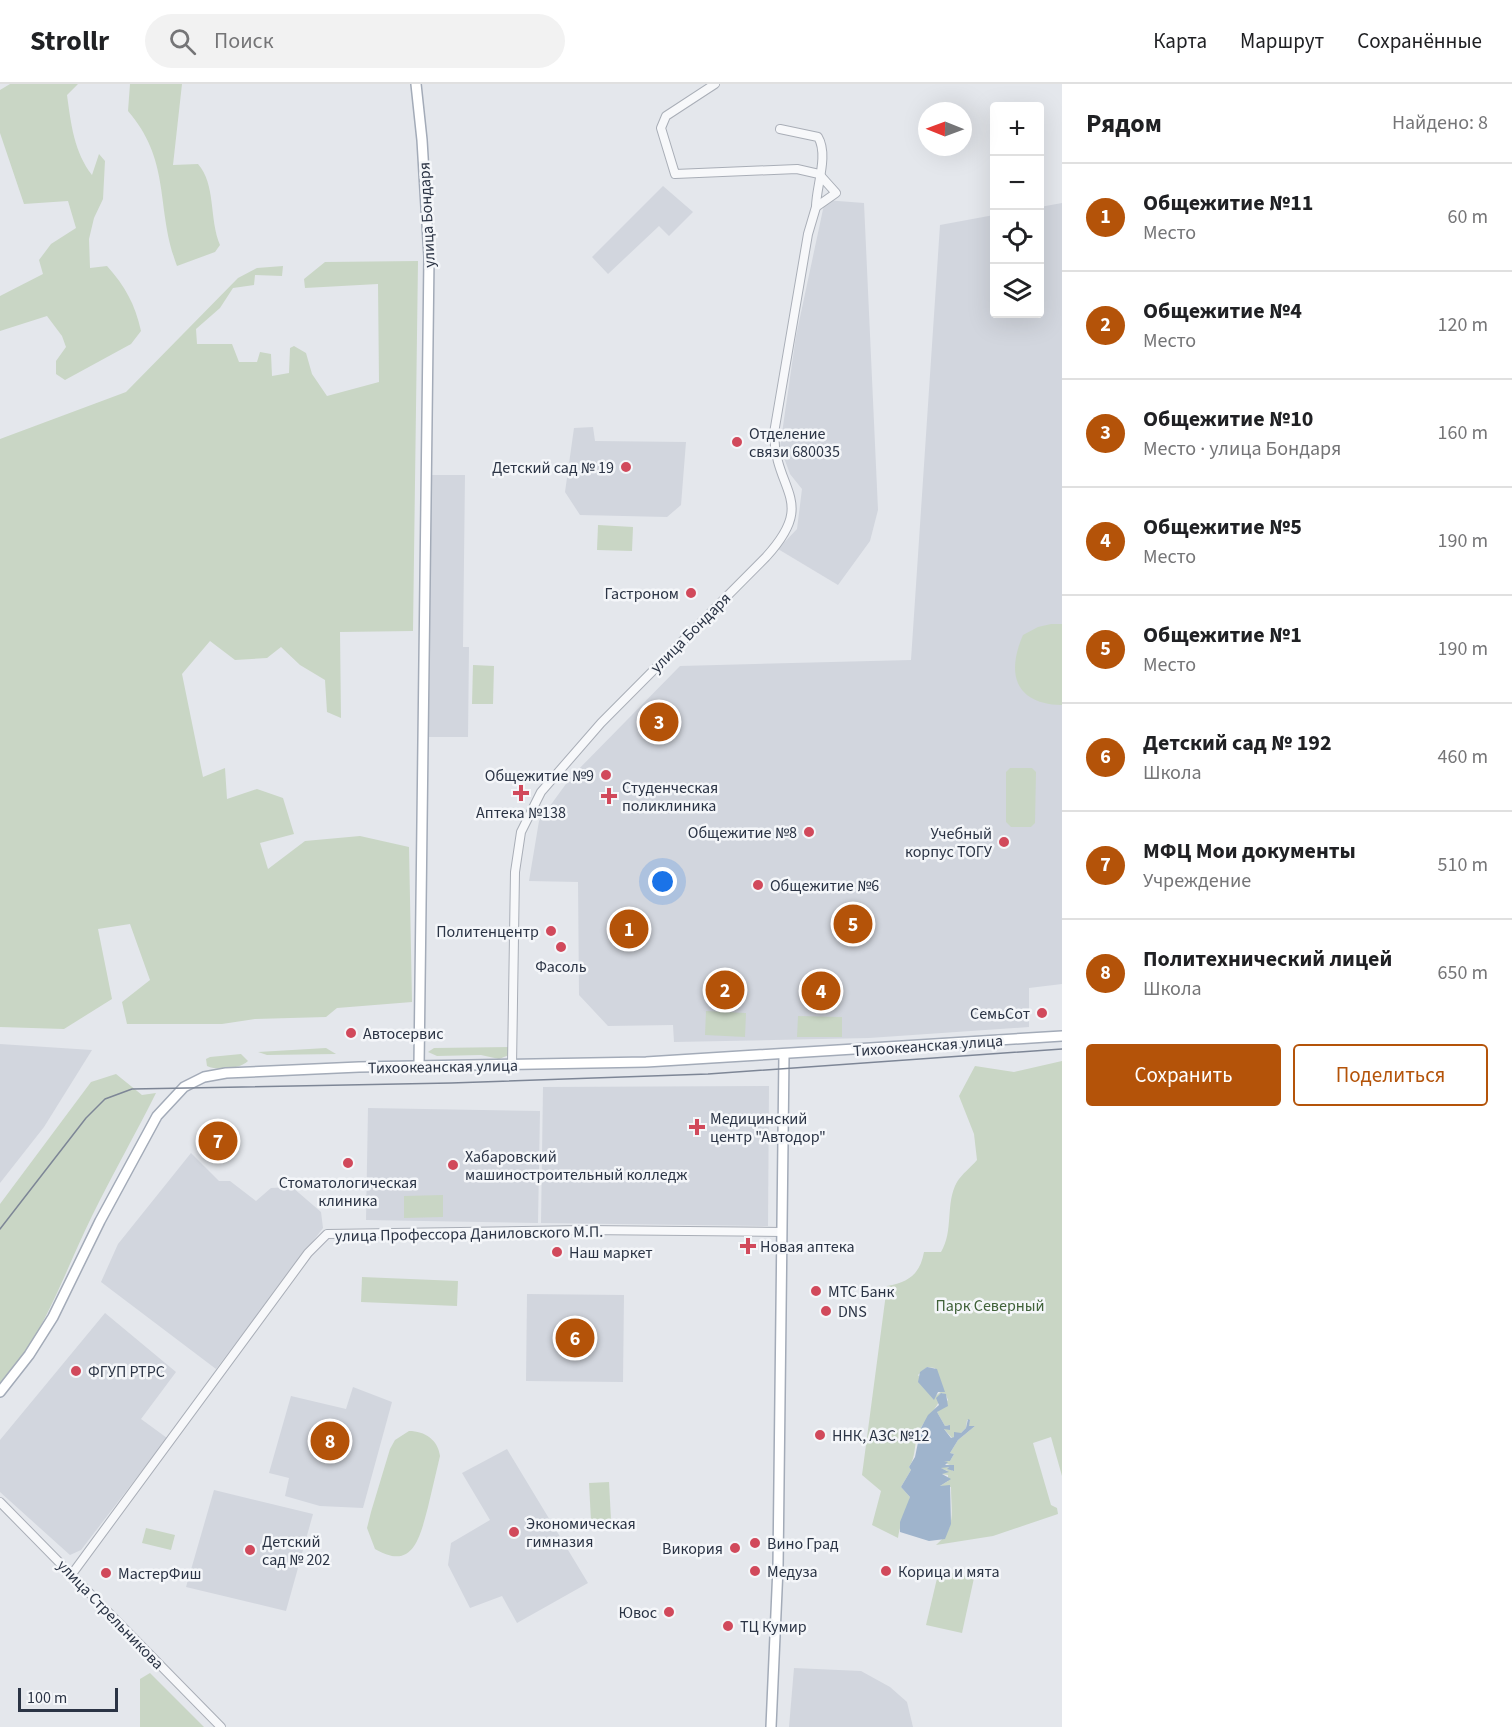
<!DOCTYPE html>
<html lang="ru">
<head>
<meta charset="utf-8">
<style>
	:root { --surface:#fff; --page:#f2f2f2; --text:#202124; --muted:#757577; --line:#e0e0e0; --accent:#b45309 }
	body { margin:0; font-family:"Source Sans 3",sans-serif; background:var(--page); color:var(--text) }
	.controls { position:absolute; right:18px; top:18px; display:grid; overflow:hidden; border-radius:6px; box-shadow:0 6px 24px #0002 }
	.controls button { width:54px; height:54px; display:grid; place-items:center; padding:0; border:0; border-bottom:2px solid var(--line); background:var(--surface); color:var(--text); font:30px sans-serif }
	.compass { position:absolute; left:918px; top:18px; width:54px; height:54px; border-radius:50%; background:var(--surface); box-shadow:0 6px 24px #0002; rotate:271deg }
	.scale { position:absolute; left:18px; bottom:15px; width:100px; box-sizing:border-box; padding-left:6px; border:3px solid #2b3445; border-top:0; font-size:16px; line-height:21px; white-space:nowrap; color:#2b3445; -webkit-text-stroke:4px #f4f6f9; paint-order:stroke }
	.you { position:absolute; left:663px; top:798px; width:21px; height:21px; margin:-15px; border:4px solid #fff; border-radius:50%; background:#1a73e8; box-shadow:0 0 0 9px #1a73e833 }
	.badge { display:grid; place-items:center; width:39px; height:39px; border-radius:50%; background:var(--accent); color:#fff; font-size:20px; font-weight:700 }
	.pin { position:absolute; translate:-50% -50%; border:3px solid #fff; box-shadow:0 2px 6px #0006 }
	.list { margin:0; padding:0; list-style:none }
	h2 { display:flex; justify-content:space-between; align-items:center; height:78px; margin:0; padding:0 24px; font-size:26px }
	h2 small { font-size:20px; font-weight:400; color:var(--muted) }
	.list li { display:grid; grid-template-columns:39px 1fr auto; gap:18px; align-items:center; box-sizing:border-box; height:108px; padding:0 24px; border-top:2px solid var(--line) }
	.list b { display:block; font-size:22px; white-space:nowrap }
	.list p { margin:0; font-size:20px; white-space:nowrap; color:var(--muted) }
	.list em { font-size:20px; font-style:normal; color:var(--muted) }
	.actions { display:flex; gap:12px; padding:18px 24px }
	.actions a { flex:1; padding:14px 0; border:2px solid var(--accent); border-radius:6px; text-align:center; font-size:21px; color:var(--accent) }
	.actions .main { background:var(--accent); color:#fff }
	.icon { flex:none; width:33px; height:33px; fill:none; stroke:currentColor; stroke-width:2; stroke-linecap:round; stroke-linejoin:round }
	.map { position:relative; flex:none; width:1062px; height:1643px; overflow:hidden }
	header { display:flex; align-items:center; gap:36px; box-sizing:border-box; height:84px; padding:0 30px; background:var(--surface); border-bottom:2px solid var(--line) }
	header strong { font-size:28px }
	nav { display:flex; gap:33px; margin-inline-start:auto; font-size:21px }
	.search { width:420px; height:54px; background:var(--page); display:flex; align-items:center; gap:15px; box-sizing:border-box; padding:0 21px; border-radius:33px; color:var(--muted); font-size:22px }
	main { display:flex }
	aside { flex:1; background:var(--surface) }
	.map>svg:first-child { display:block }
	.built { fill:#d2d6de }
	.green { fill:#c9d6c5; fill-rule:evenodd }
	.water { fill:#9fb4cc }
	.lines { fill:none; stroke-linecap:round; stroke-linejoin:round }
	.minor-casing { stroke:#a9aeb7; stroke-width:10 }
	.major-casing { stroke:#a3abb8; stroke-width:12 }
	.minor { stroke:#f7f8fa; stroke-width:8 }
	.major { stroke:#fff; stroke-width:9 }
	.tram { stroke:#7d8696; stroke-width:1.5 }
	.poi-dot { fill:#d1495b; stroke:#f4f6f9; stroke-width:2 }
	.labels { text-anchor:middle; stroke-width:5; stroke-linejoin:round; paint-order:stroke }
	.street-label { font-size:16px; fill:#2b3445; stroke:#f4f6f9 }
	.poi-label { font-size:16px; fill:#2b3445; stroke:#f4f6f9; text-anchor:start }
	.park-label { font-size:16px; fill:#3f6138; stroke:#f4f6f9 }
</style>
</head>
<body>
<header>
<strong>Strollr</strong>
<div class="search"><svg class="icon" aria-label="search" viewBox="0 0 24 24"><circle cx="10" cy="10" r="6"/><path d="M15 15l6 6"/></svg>Поиск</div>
<nav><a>Карта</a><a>Маршрут</a><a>Сохранённые</a></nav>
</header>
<main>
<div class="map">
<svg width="1062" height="1643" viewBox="0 0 1062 1643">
	<rect width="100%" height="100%" fill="#e4e7ec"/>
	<!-- built -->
	<g class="built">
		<path d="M663,102L693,128L669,152L659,142L608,190L592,173Z"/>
		<path d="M825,116L864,119L878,426L870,457L838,501L778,465L797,445L802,405L790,390L780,363L796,252Z"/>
		<path d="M1062,119V900L1029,904V943L869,954L674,958L673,941L608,942L579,911L578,798L529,797L539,737L571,693L680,582L911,576L940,141L994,131V230H1040V123Z"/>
		<path d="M593,343L595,357L686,358L681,421L667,433L580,431L565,408L574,344Z"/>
		<path d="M428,391H465L463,563H469L468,653H426Z"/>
		<path d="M0,960L92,966L44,1043L0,1099Z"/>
		<path d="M769,1002L768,1142L541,1139L543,1003Z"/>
		<path d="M368,1024L540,1027L538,1139L366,1136Z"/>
		<path d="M191,1069L219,1097H230L256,1117L271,1104L292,1103L321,1128L323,1144L216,1285L101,1198L118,1160Z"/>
		<path d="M527,1210L624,1211L623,1298L526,1297Z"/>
		<path d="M105,1229L176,1288L141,1335L167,1354L81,1466L70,1471L0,1408V1356Z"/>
		<path d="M353,1303L392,1318L363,1424L320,1422L285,1412L289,1394L269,1389L291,1312L346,1325Z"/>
		<path d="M507,1365L588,1499L517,1539L502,1512L470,1524L448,1481L451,1459L490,1436L462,1389Z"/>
		<path d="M214,1406L313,1430L286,1527L186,1503Z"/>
		<path d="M794,1584L861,1587L890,1603L907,1618L913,1643H789Z"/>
	</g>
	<!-- green -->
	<g class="green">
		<path d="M10,0H78L67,11C71,40 74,68 92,91L99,70L105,77L103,115L94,134L89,155L90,184L107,182C125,202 135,220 141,247L131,260L65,296L56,290V277L66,263L62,252L47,232L0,247V212L43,190L39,176L51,160L76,144L68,117L24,120L0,49V6Z"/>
		<path d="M130,0H182L173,81L198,80C216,100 209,135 220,161L215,168L177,182C155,124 172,78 128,27Z"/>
		<path d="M418,177L413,547L340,548L341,634L327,628L325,596L300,581L281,563L267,574L235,576L210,557L182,590L203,693L225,684L227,715L257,705L283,714L294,750L260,759L268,785L305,757L360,752L409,763L412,918L337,924L326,933L255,935L222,940H127L122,918L150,896L130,840L98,845L112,915L64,945L0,943V355L126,308L238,194L257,184L283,182L282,192L255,191L254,201L233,204L220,224L196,245L197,260H232L239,278H257L260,268L271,270L272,292L289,289L290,264L294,262L306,269L312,290L327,312L379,298L378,200L305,204L304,195L325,178Z"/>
		<path d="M598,441L633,443L632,467L597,466Z"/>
		<path d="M1051,540H1062V621C1015,620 1006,590 1023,551L1038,543Z"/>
		<path d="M473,581L494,582L493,620H472Z"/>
		<path d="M1010,684H1032L1036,688L1035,739L1031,743H1011L1006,738V688Z"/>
		<path d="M706,927L746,929L745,953L705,951Z"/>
		<path d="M798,932L842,933V953H797Z"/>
		<path d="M511,963L509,971L499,975L481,971L437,972L428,968L434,964Z"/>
		<path d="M326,964L336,970L267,971L258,968Z"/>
		<path d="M241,970L248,977C240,985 217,987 207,982L206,975L210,973Z"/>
		<path d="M1062,977V1392L1051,1353L1033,1359L1051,1421L1057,1424L1058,1430L993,1452L936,1461C957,1443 951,1428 951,1403L940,1402L948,1397V1391L941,1390L948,1387L940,1384L947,1382L953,1387L952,1382L943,1378L946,1374L950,1377L954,1370L950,1369L958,1356L975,1342H968L970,1336H967L966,1344L961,1349L954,1350L956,1352L952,1354L944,1345L949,1341L945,1342L937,1328L948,1316L946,1311L942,1309C939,1323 928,1332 920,1345C913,1358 917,1372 909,1383L911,1386L901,1403L910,1413C908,1427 900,1438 898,1454L872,1441L881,1407L862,1391L887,1202C909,1198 920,1190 924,1168H941C954,1147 945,1119 957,1098C962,1090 971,1083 977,1076L974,1050L959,1012L975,982L1014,988ZM927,1283L935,1284L942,1307L934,1313L918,1291Z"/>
		<path d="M116,990L142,1011L156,1009C135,1051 112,1091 92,1132C63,1191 44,1252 0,1302V1120L91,998Z"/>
		<path d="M443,1111V1133L404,1134V1112Z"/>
		<path d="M362,1193L458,1197L457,1222L361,1218Z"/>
		<path d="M409,1347C425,1347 438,1356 440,1372C436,1389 432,1406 428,1423C420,1452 414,1488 375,1465L367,1444L371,1428L390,1365L395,1356Z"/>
		<path d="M609,1398L611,1436L591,1437L589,1399Z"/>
		<path d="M146,1444L175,1451L171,1466L142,1459Z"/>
		<path d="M939,1486L974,1494L962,1549L926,1541Z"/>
		<path d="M150,1589L204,1643H140V1595Z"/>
	</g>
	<!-- water -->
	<g class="water">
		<path d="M927,1283L937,1285L945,1308H938L934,1316L918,1298L920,1288Z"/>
		<path d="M941,1309L946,1310L948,1322L937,1328L945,1342L950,1341V1346L944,1345L951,1354L954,1353V1348L961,1349L966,1344L968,1335L970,1336L969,1342H975L958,1356L950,1369L954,1370L950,1377H944L948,1378L945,1381H954V1387L947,1385L949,1383L941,1384L949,1388L942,1390L951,1395L940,1402L950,1401L951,1440L945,1455L929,1457L900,1448V1438L910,1413L901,1403L911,1386L909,1383L915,1373L921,1344L928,1331L939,1321L936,1314Z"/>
	</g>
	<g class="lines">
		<defs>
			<g id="minor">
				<path d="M780,45L818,53C829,71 816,103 816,123"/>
				<path d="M512,981L515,788L521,748L541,708L601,639L766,473C818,416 775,409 774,349L808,150L816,123L836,109L819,90L797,85L675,90L661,44L666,32L715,0"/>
				<path d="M0,1418L221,1643"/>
				<path d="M72,1490L308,1169L327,1150L585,1146L782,1148"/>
			</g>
			<g id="major">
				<path d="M416,0L422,56L429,173L419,982"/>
				<path d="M0,1308L29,1271L53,1233L100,1137L157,1032L184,1003L204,993L226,989L359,983L646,978L1062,952"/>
				<path d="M771,1643L778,1483L784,970"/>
			</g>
		</defs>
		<!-- minor casing -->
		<use href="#minor" class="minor-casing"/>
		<!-- major casing -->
		<use href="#major" class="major-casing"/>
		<!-- minor -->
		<use href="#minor" class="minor"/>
		<!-- major -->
		<use href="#major" class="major"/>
		<!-- tram -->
		<path class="tram" d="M0,1145L86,1034L105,1015L132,1005L451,999L708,990L1062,965"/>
	</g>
	<!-- markers -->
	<g class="poi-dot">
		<circle cx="737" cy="358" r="6"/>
		<circle cx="626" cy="383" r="6"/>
		<circle cx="691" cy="509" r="6"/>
		<circle cx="606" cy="691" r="6"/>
		<path d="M518 700h6v6h6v6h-6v6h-6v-6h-6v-6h6z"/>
		<path d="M606 703h6v6h6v6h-6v6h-6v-6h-6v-6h6z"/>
		<circle cx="809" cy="748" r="6"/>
		<circle cx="1004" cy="758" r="6"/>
		<circle cx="758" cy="801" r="6"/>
		<circle cx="551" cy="847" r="6"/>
		<circle cx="561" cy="863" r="6"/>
		<circle cx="1042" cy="929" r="6"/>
		<circle cx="351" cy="949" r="6"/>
		<path d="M694 1034h6v6h6v6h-6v6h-6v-6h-6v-6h6z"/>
		<circle cx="348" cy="1079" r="6"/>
		<circle cx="453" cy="1081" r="6"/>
		<path d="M745 1153h6v6h6v6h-6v6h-6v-6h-6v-6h6z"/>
		<circle cx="557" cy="1168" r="6"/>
		<circle cx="816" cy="1207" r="6"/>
		<circle cx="826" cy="1227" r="6"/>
		<circle cx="76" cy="1287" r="6"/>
		<circle cx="820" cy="1351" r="6"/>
		<circle cx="514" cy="1448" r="6"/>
		<circle cx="755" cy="1459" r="6"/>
		<circle cx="735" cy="1464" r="6"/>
		<circle cx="250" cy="1466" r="6"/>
		<circle cx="755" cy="1487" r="6"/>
		<circle cx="886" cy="1487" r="6"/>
		<circle cx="106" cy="1489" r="6"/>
		<circle cx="669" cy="1528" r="6"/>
		<circle cx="728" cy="1542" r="6"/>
	</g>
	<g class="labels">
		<!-- street labels -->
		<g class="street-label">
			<text transform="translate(426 131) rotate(-93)" y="6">улица Бондаря</text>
			<text transform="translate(690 548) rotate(-45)" y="6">улица Бондаря</text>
			<text transform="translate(928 961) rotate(-4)" y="6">Тихоокеанская улица</text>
			<text transform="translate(443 982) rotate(-1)" y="6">Тихоокеанская улица</text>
			<text transform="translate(469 1149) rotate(-1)" y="6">улица Профессора Даниловского М.П.</text>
			<text transform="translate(111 1530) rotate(46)" y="6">улица Стрельникова</text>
		</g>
		<!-- poi labels -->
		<g class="poi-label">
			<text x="749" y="355">Отделение<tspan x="749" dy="18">связи 680035</tspan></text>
			<text x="614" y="389" text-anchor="end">Детский сад № 19</text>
			<text x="679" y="515" text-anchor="end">Гастроном</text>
			<text x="594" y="697" text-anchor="end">Общежитие №9</text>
			<text x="622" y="709">Студенческая<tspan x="622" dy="18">поликлиника</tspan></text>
			<text x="521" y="734" text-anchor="middle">Аптека №138</text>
			<text x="797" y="754" text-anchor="end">Общежитие №8</text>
			<text x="992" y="755" text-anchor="end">Учебный<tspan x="992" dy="18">корпус ТОГУ</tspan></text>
			<text x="770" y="807">Общежитие №6</text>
			<text x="539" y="853" text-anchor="end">Политенцентр</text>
			<text x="561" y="888" text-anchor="middle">Фасоль</text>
			<text x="1030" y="935" text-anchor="end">СемьСот</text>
			<text x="363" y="955">Автосервис</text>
			<text x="710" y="1040">Медицинский<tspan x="710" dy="18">центр "Автодор"</tspan></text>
			<text x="465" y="1078">Хабаровский<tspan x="465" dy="18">машиностроительный колледж</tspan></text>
			<text x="348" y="1104" text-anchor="middle">Стоматологическая<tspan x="348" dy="18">клиника</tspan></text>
			<text x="760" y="1168">Новая аптека</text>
			<text x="569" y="1174">Наш маркет</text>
			<text x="828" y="1213">МТС Банк</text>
			<text x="838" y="1233">DNS</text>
			<text x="88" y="1293">ФГУП РТРС</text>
			<text x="832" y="1357">ННК, АЗС №12</text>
			<text x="526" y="1445">Экономическая<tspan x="526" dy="18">гимназия</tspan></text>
			<text x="262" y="1463">Детский<tspan x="262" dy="18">сад № 202</tspan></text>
			<text x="767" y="1465">Вино Град</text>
			<text x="723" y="1470" text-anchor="end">Викория</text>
			<text x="767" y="1493">Медуза</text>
			<text x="898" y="1493">Корица и мята</text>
			<text x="118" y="1495">МастерФиш</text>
			<text x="657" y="1534" text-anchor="end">Ювос</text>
			<text x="740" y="1548">ТЦ Кумир</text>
		</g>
		<!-- park labels -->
		<g class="park-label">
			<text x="990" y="1227">Парк Северный</text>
		</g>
	</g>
</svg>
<div class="controls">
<button>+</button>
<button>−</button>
<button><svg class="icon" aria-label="locate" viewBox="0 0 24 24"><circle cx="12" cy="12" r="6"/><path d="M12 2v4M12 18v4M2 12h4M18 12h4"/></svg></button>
<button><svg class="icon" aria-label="layers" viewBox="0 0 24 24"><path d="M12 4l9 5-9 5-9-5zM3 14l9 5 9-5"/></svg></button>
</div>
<svg class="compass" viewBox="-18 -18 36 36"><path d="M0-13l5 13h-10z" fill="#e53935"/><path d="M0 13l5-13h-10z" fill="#757577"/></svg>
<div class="scale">100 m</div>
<div class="you"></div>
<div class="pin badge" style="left:629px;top:845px">1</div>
<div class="pin badge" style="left:725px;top:906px">2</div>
<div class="pin badge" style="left:659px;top:638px">3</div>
<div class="pin badge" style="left:821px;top:907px">4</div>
<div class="pin badge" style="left:853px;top:840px">5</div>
<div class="pin badge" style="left:575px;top:1254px">6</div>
<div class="pin badge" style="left:218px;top:1057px">7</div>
<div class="pin badge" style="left:330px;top:1357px">8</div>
</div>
<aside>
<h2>Рядом<small>Найдено: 8</small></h2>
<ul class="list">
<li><span class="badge">1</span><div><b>Общежитие №11</b><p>Место</p></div><em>60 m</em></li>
<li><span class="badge">2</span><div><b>Общежитие №4</b><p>Место</p></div><em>120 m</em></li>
<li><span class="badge">3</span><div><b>Общежитие №10</b><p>Место · улица Бондаря</p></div><em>160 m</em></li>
<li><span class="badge">4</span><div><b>Общежитие №5</b><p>Место</p></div><em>190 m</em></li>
<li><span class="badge">5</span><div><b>Общежитие №1</b><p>Место</p></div><em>190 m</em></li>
<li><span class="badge">6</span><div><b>Детский сад № 192</b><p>Школа</p></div><em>460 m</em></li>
<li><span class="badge">7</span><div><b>МФЦ Мои документы</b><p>Учреждение</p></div><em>510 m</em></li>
<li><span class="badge">8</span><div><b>Политехнический лицей</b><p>Школа</p></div><em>650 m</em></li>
</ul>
<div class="actions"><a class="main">Сохранить</a><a>Поделиться</a></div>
</aside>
</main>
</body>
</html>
